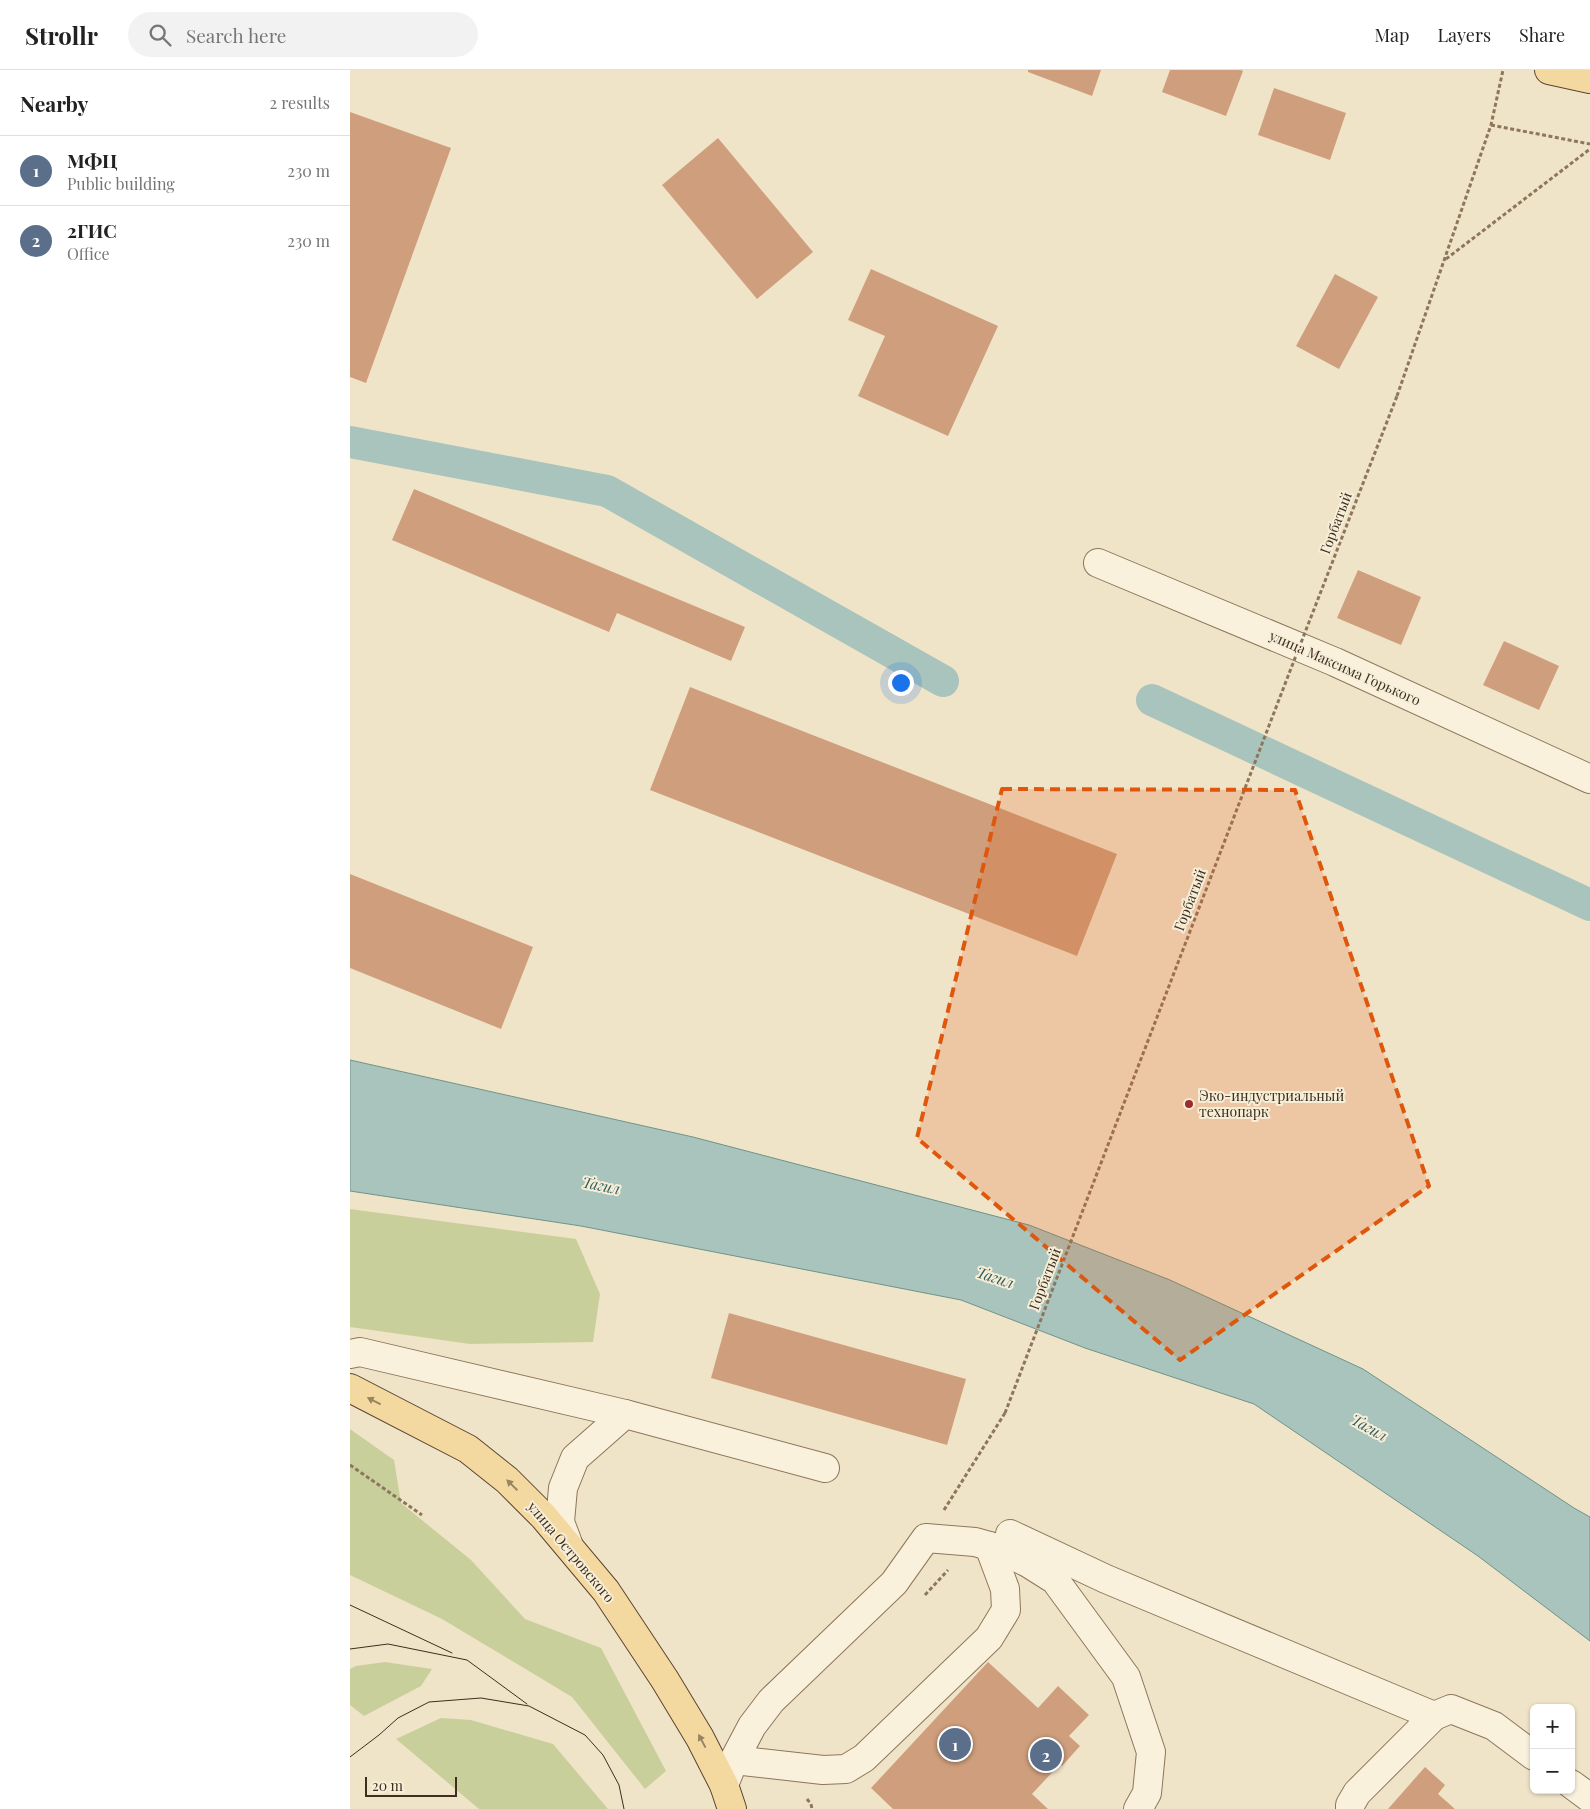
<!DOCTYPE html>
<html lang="en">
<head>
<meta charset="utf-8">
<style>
	:root { --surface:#fff; --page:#f2f2f2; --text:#222; --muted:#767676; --line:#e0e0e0; --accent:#d93025 }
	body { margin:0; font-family:"Playfair Display",serif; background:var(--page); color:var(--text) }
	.controls { position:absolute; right:15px; bottom:15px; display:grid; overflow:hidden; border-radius:8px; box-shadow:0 1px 4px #0004 }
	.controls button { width:45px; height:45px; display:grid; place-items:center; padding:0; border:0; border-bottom:1px solid var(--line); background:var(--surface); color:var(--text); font:25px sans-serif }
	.scale { position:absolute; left:15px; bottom:12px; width:92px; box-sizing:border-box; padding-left:5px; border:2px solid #3d2e20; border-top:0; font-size:14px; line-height:18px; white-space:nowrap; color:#3d2e20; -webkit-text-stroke:4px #f7eed8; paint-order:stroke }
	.you { position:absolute; left:550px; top:612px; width:18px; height:18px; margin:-12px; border:4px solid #fff; border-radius:50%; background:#1a73e8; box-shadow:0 0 0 8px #1a73e833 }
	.badge { display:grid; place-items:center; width:32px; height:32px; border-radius:50%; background:var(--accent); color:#fff; font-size:16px; font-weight:700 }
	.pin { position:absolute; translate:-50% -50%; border:2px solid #fff; box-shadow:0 1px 5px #0006 }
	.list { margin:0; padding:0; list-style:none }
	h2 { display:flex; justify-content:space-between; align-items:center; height:65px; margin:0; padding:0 20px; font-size:21px }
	h2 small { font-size:16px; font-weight:400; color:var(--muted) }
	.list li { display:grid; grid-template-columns:32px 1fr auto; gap:15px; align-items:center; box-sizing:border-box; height:70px; padding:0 20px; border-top:1px solid var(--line) }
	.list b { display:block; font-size:19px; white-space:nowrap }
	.list p { margin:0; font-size:16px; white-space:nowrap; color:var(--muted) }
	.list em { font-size:16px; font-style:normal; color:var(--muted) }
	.icon { flex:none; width:28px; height:28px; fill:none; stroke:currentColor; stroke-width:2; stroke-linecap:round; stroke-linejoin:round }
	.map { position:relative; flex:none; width:1240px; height:1739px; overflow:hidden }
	header { display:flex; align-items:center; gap:30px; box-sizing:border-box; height:70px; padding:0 25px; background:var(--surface); border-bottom:1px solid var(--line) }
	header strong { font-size:24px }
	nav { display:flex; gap:28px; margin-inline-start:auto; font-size:18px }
	.search { width:350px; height:45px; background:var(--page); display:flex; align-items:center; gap:12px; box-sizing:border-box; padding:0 18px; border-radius:28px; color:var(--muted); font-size:19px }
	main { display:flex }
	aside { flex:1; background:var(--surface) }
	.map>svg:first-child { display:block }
	.green { fill:#c9cf9b }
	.water { fill:#a9c4bc; stroke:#6f938a }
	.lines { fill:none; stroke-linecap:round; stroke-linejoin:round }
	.canal { stroke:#a9c4bc; stroke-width:32 }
	.building { fill:#cf9f7d }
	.minor-casing { stroke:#8d765c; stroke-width:30 }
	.major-casing { stroke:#5b4430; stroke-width:30 }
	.path { stroke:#8d765c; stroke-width:3; stroke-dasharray:4 2.5; stroke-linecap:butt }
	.minor { stroke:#faf1dc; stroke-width:28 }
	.major { stroke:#f3d9a0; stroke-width:28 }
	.tram { stroke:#3d2e20; stroke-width:1 }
	.path-bridge { stroke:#8d765c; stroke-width:3; stroke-dasharray:4 2.5; stroke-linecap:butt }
	.oneway { fill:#988460 }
	.marked { fill:#df570d; fill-opacity:0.2; stroke:#df570d; stroke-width:4; stroke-dasharray:10 6; stroke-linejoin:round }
	.poi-dot { fill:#9e2a2b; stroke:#f7eed8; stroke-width:2 }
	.labels { text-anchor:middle; stroke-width:4; stroke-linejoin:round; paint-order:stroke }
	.street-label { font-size:14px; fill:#3d2e20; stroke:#f7eed8 }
	.poi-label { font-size:14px; fill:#3d2e20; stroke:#f7eed8; text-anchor:start }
	.water-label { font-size:15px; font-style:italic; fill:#2f5d5a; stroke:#f7eed8 }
</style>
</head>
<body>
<header>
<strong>Strollr</strong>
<div class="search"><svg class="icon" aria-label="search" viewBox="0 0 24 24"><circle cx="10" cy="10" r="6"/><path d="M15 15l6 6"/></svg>Search here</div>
<nav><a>Map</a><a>Layers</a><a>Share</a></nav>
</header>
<main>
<aside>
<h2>Nearby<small>2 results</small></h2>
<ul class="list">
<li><span class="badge" style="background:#5c6f8a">1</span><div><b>МФЦ</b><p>Public building</p></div><em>230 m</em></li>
<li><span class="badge" style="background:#5c6f8a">2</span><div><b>2ГИС</b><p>Office</p></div><em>230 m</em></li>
</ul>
</aside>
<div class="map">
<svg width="1240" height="1739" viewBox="0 0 1240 1739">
	<rect width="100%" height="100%" fill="#f0e4c8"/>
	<!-- green -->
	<g class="green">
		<path d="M0,1139L226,1169L250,1224L243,1272L120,1274L0,1257Z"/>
		<path d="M0,1359L44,1390L51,1433L121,1490L175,1549L251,1578L316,1701L295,1719L222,1627L92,1549L0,1505Z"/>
		<path d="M35,1592L82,1599L71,1616L14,1646L0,1635V1599L6,1596Z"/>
		<path d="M91,1648L121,1650L203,1674L258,1739H129L46,1669Z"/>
	</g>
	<!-- water -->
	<path class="water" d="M0,990L343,1067L679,1155L820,1210L1013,1299L1224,1438L1240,1447V1571L1128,1486L904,1334L735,1278L611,1230L231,1156L0,1121Z"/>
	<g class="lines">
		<!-- canal -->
		<g class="canal">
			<path d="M0,372L257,421L593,611"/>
			<path d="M802,630L1240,835"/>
		</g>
	</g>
	<!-- building -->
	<g class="building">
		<path d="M678,0H751L742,26L678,2Z"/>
		<path d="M820,0H891L893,1L876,46L812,22Z"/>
		<path d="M924,18L996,43L980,90L908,65Z"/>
		<path d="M0,42L101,78L16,313L0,307Z"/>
		<path d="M368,68L463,182L407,229L312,115Z"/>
		<path d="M521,199L648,256L598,366L508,326L535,266L498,250Z"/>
		<path d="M985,204L1028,227L989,299L946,276Z"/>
		<path d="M64,419L395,557L381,591L267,543L259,562L42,470Z"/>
		<path d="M1008,500L1071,527L1051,575L987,548Z"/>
		<path d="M1154,571L1209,596L1189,640L1133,615Z"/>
		<path d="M340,617L767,784L727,886L300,720Z"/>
		<path d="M0,804L183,877L151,959L0,898Z"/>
		<path d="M379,1243L616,1309L597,1375L361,1308Z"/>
		<path d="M638,1592L688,1638L708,1616L739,1645L719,1666L730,1676L712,1696L710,1694L682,1724L698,1739H543L521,1718Z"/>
		<path d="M1075,1697L1095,1715L1088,1724L1105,1739H1038Z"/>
	</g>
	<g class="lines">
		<defs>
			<g id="minor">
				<path d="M748,493L985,592L1240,709"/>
				<path d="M0,1284L10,1282L275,1344"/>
				<path d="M660,1464L756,1509L1084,1646"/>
				<path d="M219,1476L210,1452L213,1418L225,1388L275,1344L475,1398"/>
				<path d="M384,1690L473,1700L496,1699L514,1688L639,1568L656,1540L655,1519L639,1476"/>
				<path d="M1221,1714L1240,1728"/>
				<path d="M374,1715L384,1690L402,1656L421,1631L544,1513L576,1468L625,1472L650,1479L678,1493L705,1510L776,1607L801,1682L797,1723L788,1739"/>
				<path d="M1000,1739V1735L1007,1723L1084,1646L1101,1639L1144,1656L1184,1686"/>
			</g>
			<g id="major">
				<path d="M1199,0L1240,9"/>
				<path d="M0,1318L118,1379L157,1410L194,1447L256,1521L315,1610L350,1668L374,1715L382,1739"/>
			</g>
		</defs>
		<!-- minor casing -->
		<use href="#minor" class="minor-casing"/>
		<!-- major casing -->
		<use href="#major" class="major-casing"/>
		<!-- path -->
		<g class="path">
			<path d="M1141,55L1240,74"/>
			<path d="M1096,189L1240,79"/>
			<path d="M1047,326L1141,55L1153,0"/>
			<path d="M0,1395L72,1445"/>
			<path d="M594,1440L655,1343"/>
			<path d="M575,1525L598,1500"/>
			<path d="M457,1729L461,1734L462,1739"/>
		</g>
		<!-- minor -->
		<use href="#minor" class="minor"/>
		<!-- major -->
		<use href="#major" class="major"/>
		<!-- tram -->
		<g class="tram">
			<path d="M0,1535L102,1583"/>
			<path d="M0,1579L38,1574L117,1590L177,1634"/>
			<path d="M0,1687L29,1665L48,1648L79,1632L131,1628L179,1636L235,1665L253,1685L269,1715L274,1739"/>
		</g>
		<!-- path-bridge -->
		<path class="path-bridge" d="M655,1343L940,601L1047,326"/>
	</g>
	<!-- one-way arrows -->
	<defs><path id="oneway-solid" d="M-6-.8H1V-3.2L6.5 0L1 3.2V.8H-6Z" transform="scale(1.25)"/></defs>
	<g class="oneway">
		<use href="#oneway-solid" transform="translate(24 1331) rotate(-153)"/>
		<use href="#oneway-solid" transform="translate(162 1415) rotate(-136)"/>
		<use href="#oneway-solid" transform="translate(352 1671) rotate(-118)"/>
	</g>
	<!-- marked area -->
	<path class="marked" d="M652,719L945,720L1079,1116L830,1290L567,1068Z"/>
	<!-- markers -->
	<circle class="poi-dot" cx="839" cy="1034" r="5"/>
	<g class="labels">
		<!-- street labels -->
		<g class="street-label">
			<text transform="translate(986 453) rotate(-69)" y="5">Горбатый</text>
			<text transform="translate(995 598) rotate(24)" y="5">улица Максима Горького</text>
			<text transform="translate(840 830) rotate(-69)" y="5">Горбатый</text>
			<text transform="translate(695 1209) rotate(-69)" y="5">Горбатый</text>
			<text transform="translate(221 1482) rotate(50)" y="5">улица Островского</text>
		</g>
		<!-- poi labels -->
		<g class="poi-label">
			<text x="849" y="1031">Эко-индустриальный<tspan x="849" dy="16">технопарк</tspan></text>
		</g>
		<!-- water labels -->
		<g class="water-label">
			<text transform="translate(251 1116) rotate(11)" y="5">Тагил</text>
			<text transform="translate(645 1208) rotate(18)" y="5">Тагил</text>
			<text transform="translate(1019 1358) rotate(29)" y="5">Тагил</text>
		</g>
	</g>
</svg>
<div class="controls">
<button>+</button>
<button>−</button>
</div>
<div class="scale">20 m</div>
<div class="you"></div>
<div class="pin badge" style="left:605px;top:1674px;background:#5c6f8a">1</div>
<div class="pin badge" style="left:696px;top:1685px;background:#5c6f8a">2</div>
</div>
</main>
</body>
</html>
